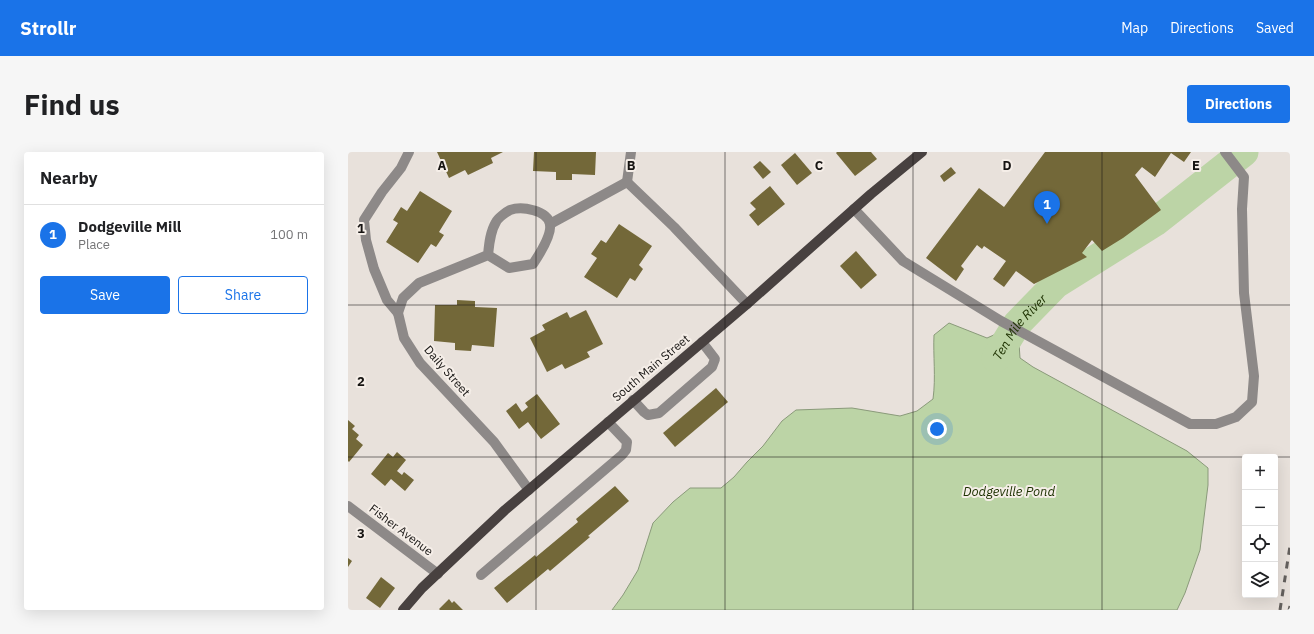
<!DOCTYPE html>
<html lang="en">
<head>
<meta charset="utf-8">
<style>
	:root { --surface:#fff; --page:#f6f6f6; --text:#202124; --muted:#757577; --line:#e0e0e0; --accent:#1a73e8 }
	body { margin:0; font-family:"IBM Plex Sans",sans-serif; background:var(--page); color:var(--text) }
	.controls { position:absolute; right:12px; bottom:12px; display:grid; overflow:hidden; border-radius:4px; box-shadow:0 4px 16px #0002 }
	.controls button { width:36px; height:36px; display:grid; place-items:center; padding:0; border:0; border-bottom:1px solid var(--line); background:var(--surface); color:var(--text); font:20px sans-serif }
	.you { position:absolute; left:589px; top:277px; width:14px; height:14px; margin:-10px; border:3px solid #fff; border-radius:50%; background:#1a73e8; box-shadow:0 0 0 6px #1a73e833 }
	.badge { display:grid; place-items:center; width:26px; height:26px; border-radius:50%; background:var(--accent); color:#fff; font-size:13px; font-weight:700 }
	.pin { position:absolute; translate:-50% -33px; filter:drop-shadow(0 1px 2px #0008) }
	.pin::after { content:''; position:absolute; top:21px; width:14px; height:12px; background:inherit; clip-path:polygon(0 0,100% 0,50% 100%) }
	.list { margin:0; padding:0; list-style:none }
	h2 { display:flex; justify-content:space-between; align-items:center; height:52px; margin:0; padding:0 16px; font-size:17px }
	h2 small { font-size:13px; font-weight:400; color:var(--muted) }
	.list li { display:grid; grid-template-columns:26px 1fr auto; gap:12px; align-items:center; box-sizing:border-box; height:60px; padding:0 16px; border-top:1px solid var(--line) }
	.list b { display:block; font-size:15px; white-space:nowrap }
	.list p { margin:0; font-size:13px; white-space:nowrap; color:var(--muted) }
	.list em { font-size:13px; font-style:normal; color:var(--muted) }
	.actions { display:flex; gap:8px; padding:12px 16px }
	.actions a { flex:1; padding:9px 0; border:1px solid var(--accent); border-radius:4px; text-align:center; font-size:14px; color:var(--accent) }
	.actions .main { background:var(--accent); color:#fff }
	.icon { flex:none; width:22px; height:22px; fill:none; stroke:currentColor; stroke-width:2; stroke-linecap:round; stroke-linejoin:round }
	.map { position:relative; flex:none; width:942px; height:458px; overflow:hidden; border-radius:4px }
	header { display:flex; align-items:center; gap:24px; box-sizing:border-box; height:56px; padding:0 20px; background:var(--accent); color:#fff }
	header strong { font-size:19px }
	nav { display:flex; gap:22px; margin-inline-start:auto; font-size:14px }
	.intro { display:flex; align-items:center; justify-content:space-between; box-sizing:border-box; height:96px; padding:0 24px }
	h1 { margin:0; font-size:28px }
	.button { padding:10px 18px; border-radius:4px; background:var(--accent); color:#fff; font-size:14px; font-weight:700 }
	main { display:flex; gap:24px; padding:0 24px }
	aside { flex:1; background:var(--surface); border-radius:4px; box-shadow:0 4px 16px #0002 }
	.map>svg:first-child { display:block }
	.water { fill:#bcd4a6; stroke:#8a9a7a }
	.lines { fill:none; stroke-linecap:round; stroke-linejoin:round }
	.river { stroke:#bcd4a6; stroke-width:29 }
	.building { fill:#736839 }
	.minor { stroke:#8d8988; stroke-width:10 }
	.major { stroke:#484140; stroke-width:10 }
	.rail { stroke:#64605d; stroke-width:3; stroke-dasharray:7 7; stroke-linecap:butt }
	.grid { fill:none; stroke:#161412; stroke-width:1; stroke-opacity:0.55 }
	.labels { text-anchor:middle; stroke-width:4; stroke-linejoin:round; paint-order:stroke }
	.street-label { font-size:12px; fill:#161412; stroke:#f5eee8 }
	.water-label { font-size:13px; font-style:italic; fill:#1d3100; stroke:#f5eee8 }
	.grid-label { font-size:13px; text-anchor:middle; font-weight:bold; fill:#161412; stroke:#f5eee8; stroke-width:4; stroke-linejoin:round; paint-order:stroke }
</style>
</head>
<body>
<header>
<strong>Strollr</strong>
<nav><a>Map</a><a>Directions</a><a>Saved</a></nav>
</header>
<div class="intro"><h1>Find us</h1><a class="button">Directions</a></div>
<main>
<aside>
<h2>Nearby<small></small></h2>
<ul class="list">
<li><span class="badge">1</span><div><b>Dodgeville Mill</b><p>Place</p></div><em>100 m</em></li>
</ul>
<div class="actions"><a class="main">Save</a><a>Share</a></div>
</aside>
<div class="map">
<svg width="942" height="458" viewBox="0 0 942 458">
	<rect width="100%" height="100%" fill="#e8e1db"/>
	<!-- water -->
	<path class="water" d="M661,166L669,172L681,178L671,191L672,206L685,215L839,299L860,316V333L852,398L837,441L829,458H264L275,443L290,418L305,371L325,350L342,336H373L386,325L399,310L415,294L434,269L448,258L504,256L552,264L569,259L585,247C588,225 585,204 586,183L601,171L639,186L648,182Z"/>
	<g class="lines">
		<!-- river -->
		<path class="river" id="s1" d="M648,206L669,172L708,132L807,70L896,0"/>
	</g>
	<!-- building -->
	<g class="building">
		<path d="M89,0H155L143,6L145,11L120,23L117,18L101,26Z"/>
		<path d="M186,0H248L247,23L224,22V28H208V20L185,19Z"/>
		<path d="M489,0H523L529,7L507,24L488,1Z"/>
		<path d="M697,0H843L836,10L823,1L807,25L794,15L787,23L813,58L775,86L754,99L744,88L734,101L739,105L686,132L668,119L656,135L645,127L658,109L636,94L634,97L629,93L613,114L616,117L608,129L578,106L631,36L656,55Z"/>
		<path d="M447,1L464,21L449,33L433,13Z"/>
		<path d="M412,9L423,20L415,27L405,15Z"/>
		<path d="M603,15L608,21L596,30L592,24Z"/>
		<path d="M422,34L437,52L410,74L401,63L408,57L402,51Z"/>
		<path d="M72,39L104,59L91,80L96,83L88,95L83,92L70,111L38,90L50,71L45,68L53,55L59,59Z"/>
		<path d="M271,72L304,94L291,113L295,117L287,129L282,126L269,146L236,125L249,106L243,102L253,88L258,91Z"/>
		<path d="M508,99L529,123L513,137L492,114Z"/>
		<path d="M109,148L127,149V155L149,156L146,195L124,193L123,199L107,198V191L86,189L87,153H109Z"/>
		<path d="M238,158L255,192L239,200L242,205L217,217L214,212L199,220L182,186L197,178L194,173L219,160L222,166Z"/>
		<path d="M368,236L380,250L327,295L315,281Z"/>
		<path d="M189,242L212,272L193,287L180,270L171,277L158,259L168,251L174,260L180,255L177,251Z"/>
		<path d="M0,268L7,274L4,277L11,283L8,287L15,293L1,310L0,309Z"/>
		<path d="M49,300L58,308L49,319L54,323L56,320L66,328L57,339L43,327L37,334L23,322L40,301L45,305Z"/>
		<path d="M267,334L281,349L240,384L242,385L202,419L200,417L159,451L146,436L187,403L188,405L230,370L228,367Z"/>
		<path d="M0,406L4,409L0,415Z"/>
		<path d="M33,425L47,436L32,456L18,446Z"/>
		<path d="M101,447L104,451L106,449L115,458H92L91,457Z"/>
	</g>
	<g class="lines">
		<!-- minor -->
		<g class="minor">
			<path d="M279,30L283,0"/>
			<path d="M506,57L555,109L653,169L842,272H868L888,265L904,250L906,224L896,141L894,57L896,25L877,0"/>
			<path d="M202,72L279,30L326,75L399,152"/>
			<path d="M140,103L161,116L185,112C191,103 204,83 202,72C199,58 174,54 162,58C158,60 150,66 148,70C142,80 141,93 140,103L71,131L55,146L50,161L56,186L72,211L146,290L181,338"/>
			<path d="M50,161L39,148L26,117L18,88L16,68L34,40L53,16L61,0"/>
			<path d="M285,248L296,260L300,263L311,261L364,215L367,207L354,190"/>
			<path d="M0,354L90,422"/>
			<path d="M133,423L274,303L278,298L279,290L260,270"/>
		</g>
		<!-- major -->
		<path class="major" d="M55,458L74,436L157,358L399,152L523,42L574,0"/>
		<!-- rail -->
		<g class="rail">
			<path d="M932,458L942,394"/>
			<path d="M941,458L942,454"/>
		</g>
	</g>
	<!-- grid -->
	<path class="grid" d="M188,0V458M377,0V458M565,0V458M754,0V458M0,153H942M0,305H897M927,305H942"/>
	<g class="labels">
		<!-- street labels -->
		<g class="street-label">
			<text transform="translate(303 216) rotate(-40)" y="4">South Main Street</text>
			<text transform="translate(99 219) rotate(49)" y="4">Daily Street</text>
			<text transform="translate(53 378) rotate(37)" y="4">Fisher Avenue</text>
		</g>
		<!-- water labels -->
		<g class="water-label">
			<text dy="5" stroke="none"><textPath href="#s1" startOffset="39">Ten Mile River</textPath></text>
			<text x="661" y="344">Dodgeville Pond</text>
		</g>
	</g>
	<g class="grid-label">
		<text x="94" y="18">A</text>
		<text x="283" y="18">B</text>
		<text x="471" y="18">C</text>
		<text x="659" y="18">D</text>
		<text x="848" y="18">E</text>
		<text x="13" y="81">1</text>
		<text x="13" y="234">2</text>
		<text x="13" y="386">3</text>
	</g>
</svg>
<div class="controls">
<button>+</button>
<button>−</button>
<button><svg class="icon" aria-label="locate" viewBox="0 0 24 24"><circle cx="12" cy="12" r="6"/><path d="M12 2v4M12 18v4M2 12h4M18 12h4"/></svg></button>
<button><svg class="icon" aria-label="layers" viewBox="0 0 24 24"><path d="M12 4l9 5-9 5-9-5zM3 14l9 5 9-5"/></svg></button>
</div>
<div class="you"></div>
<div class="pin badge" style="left:699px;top:72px">1</div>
</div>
</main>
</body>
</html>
